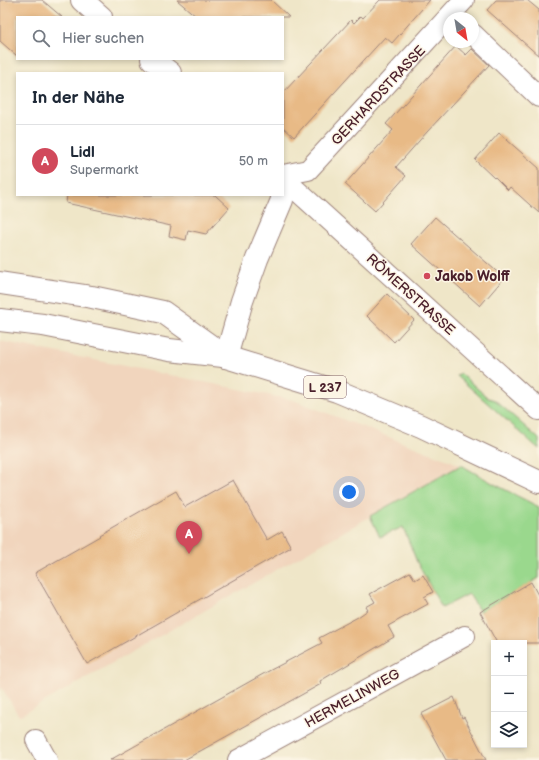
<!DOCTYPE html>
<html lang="de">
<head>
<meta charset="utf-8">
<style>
	:root { --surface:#fff; --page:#f6f6f7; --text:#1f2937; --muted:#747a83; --line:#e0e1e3; --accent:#d1495b }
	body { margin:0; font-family:"Balsamiq Sans",sans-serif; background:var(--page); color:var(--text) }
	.controls { position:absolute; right:12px; bottom:12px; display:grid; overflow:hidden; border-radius:0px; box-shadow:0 2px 6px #0003 }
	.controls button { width:36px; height:36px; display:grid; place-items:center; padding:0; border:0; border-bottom:1px solid var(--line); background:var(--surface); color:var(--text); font:20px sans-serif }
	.compass { position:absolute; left:443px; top:12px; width:36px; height:36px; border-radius:50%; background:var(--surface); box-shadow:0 2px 6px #0003; rotate:149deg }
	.you { position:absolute; left:349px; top:492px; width:14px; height:14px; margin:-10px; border:3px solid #fff; border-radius:50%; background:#1a73e8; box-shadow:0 0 0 6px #1a73e833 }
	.badge { display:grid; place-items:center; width:26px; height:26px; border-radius:50%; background:var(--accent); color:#fff; font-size:13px; font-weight:700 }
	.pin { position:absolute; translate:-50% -33px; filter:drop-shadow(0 1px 2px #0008) }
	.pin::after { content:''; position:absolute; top:21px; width:14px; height:12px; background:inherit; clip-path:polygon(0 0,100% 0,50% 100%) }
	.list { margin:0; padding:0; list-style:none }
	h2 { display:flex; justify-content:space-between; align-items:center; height:52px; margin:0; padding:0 16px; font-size:17px }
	h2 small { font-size:13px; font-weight:400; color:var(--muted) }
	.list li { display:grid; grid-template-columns:26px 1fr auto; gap:12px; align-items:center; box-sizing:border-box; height:72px; padding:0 16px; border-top:1px solid var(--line) }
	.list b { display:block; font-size:15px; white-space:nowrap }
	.list p { margin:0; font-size:13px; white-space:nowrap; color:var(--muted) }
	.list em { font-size:13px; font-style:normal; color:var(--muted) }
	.icon { flex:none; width:22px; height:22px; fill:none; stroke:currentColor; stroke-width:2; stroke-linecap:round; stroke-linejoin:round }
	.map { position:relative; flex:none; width:539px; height:760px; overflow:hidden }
	.search { position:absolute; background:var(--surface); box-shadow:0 2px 6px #0003; left:16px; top:16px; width:268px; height:44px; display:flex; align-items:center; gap:10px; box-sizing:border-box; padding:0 14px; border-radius:0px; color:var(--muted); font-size:15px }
	.panel { position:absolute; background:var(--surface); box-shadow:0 2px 6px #0003; left:16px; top:72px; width:268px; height:124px; border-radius:0px }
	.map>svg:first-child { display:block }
	.built { fill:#f1d5bd }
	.green { fill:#9ad88d; stroke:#727c5c }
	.building { fill:#e8ba86 }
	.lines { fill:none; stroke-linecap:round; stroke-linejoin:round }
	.street-casing { stroke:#9c827a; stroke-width:22 }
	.secondary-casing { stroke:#9c827a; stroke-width:24 }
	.primary-casing { stroke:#9c827a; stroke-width:24 }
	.highway-casing { stroke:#9c827a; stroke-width:24 }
	.street { stroke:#fff; stroke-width:20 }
	.secondary { stroke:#fff; stroke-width:22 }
	.primary { stroke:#fff; stroke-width:22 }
	.highway { stroke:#fff; stroke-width:22 }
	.poi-dot { fill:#d1495b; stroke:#fcf5e5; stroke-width:1.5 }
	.labels { text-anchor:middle; stroke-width:3; stroke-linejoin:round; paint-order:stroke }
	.shield { fill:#fcf5e5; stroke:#7f5f63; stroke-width:1 }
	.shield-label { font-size:13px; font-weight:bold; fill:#4a1f2b }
	.street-label { font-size:14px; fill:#4a1f2b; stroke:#fcf5e5 }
	.poi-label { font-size:14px; font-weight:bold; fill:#4a1f2b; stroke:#fcf5e5; text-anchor:start }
</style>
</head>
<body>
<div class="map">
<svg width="539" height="760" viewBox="0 0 539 760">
	<rect width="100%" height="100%" fill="#fcf5e5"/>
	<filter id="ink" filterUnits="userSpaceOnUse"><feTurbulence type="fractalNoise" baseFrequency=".025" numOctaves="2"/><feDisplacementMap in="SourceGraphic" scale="8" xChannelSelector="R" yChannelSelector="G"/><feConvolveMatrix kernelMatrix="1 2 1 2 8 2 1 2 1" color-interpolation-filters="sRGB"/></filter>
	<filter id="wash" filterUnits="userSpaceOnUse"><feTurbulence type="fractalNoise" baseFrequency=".012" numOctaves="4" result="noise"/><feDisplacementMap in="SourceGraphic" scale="16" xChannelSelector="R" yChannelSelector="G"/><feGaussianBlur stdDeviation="0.9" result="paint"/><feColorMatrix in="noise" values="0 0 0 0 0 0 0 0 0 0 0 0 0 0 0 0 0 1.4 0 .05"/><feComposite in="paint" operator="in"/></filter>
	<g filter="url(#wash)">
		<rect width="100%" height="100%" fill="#efe6c8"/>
		<!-- built -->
		<path class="built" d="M0,341L293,400L461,465L19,716L2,688L0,689Z"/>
		<!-- green -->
		<g class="green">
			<path d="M460,373L488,398L495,400L539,439V449L457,376Z"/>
			<path d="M461,465L496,485L539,507V578L480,612L469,594L442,608L417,562L403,527L380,537L370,516Z"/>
		</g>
		<g id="blocks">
			<!-- building -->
			<g class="building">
				<path d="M0,0H42L62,17H17V56L0,41Z"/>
				<path d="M177,0H271L289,17H197Z"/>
				<path d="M380,0H430L392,43L385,37L294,137L283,127V93L351,20L354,23L361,16L363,18Z"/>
				<path d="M496,0H527L539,10V56L487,10Z"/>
				<path d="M456,46L466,55L472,49L489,65L427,132L396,167L406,176L375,211L345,184L393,130L386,124Z"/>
				<path d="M499,133L539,168V213L510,187L508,190L495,177L494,178L475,160Z"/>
				<path d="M67,195H215L229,208L206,234L188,230L186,240L169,236L171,226L66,203Z"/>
				<path d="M435,217L504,278L480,306L411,244Z"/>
				<path d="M387,294L414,320L394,342L367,316Z"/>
				<path d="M233,480L267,540L282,531L291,547L87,664L35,573L100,536L99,535L176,491L185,507Z"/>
				<path d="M410,572L415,580L423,575L433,592L424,597L428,604L388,626L394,637L320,681L321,684L184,760H110L265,673L322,643L319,638L358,617L368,610L366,607L375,602L370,594Z"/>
				<path d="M531,582L539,597V643H497L480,612Z"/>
				<path d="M454,697L462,718L464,717L486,760H446L421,714Z"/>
			</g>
		</g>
	</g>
	<g filter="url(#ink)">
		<use href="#blocks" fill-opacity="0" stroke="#9c827a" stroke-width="1"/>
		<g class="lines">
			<defs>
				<g id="street">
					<path d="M473,34L539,97"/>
					<path d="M283,175L308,170L464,0"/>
					<path d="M283,178L539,410"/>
					<path d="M36,740L47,760"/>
					<path d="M238,760L465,636"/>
				</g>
				<g id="secondary">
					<path d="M82,0L101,17"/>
					<path d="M152,59L170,73"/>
					<path d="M226,357L242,301L257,259L282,200V195"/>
				</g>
				<path id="primary" d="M226,357L337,391L421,426L539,482"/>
				<g id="highway">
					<path d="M0,283L92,297L163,312L226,357"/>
					<path d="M0,320L43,325L169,350L223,356"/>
				</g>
			</defs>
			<!-- street casing -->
			<use href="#street" class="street-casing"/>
			<!-- secondary casing -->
			<use href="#secondary" class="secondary-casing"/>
			<!-- primary casing -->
			<use href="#primary" class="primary-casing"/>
			<!-- highway casing -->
			<use href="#highway" class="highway-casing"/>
			<!-- street -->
			<use href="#street" class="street"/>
			<!-- secondary -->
			<use href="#secondary" class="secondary"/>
			<!-- primary -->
			<use href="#primary" class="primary"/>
			<!-- highway -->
			<use href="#highway" class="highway"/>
		</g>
	</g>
	<!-- markers -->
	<circle class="poi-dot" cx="427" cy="276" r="4"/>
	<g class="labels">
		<!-- shield labels -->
		<rect class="shield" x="304" y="376" width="42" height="22" rx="3"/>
		<g class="shield-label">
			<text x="325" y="392">L 237</text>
		</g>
		<!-- street labels -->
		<g class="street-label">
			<text transform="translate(378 95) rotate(-47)" y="5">GERHARDSTRASSE</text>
			<text transform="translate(411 294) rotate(42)" y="5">RÖMERSTRASSE</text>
			<text transform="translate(352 698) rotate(-29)" y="5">HERMELINWEG</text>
		</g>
		<!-- poi labels -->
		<g class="poi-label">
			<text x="435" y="281">Jakob Wolff</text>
		</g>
	</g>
</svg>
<div class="controls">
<button>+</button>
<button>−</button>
<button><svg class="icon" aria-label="layers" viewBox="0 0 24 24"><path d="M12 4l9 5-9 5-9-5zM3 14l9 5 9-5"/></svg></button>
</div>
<svg class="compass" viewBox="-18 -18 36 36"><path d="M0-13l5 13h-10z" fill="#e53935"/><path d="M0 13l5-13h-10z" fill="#747a83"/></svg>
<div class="you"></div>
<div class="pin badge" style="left:189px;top:554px">A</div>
<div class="search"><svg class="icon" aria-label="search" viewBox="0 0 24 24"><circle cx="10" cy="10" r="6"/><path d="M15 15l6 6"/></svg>Hier suchen</div>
<section class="panel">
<h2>In der Nähe<small></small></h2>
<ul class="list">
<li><span class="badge">A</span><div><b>Lidl</b><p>Supermarkt</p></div><em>50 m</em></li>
</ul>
</section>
</div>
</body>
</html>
